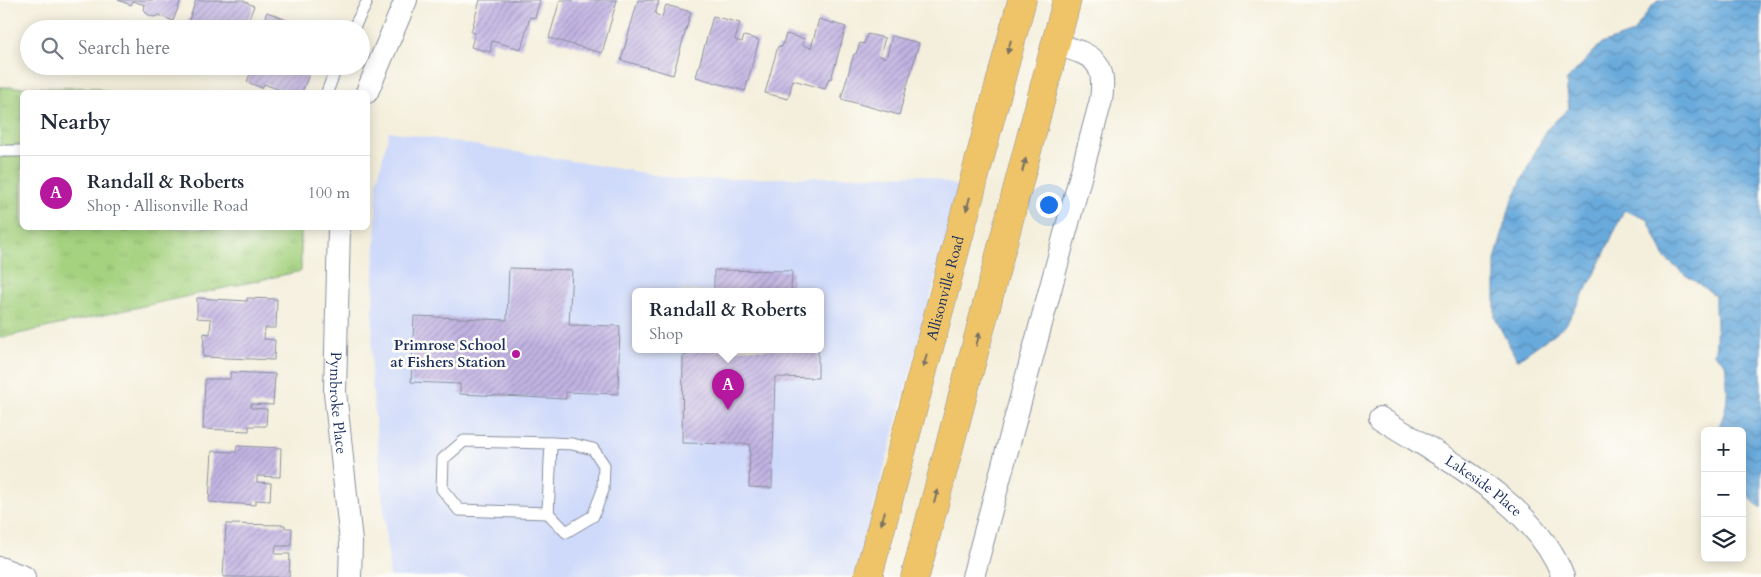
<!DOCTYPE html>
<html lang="en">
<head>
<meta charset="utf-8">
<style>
	:root { --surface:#fff; --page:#f2f2f3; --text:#1f2937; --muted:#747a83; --line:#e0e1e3; --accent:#b5179e }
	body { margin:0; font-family:Cardo,serif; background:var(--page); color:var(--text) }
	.controls { position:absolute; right:15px; bottom:15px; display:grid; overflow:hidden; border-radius:8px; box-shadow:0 2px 12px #0003 }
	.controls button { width:45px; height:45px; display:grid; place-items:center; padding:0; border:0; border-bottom:1px solid var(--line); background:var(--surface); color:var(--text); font:25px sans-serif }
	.you { position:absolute; left:1048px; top:204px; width:18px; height:18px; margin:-12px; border:4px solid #fff; border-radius:50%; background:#1a73e8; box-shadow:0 0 0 8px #1a73e833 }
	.badge { display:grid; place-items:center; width:32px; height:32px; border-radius:50%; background:var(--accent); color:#fff; font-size:16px; font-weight:700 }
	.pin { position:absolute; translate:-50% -41px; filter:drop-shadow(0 1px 2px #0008) }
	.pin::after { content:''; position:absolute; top:26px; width:18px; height:15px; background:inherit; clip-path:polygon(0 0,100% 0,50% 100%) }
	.popup { position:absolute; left:632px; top:288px; width:192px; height:65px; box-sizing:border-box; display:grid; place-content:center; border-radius:8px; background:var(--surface); filter:drop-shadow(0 1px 4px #0005); font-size:16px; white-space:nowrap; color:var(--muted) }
	.popup b { font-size:19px; color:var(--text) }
	.popup::after { content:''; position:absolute; left:50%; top:100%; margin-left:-10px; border:10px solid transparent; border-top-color:var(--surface) }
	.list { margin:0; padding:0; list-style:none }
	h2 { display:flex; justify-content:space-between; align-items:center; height:65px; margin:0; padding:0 20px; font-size:21px }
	h2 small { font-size:16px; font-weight:400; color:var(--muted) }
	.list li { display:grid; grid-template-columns:32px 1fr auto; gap:15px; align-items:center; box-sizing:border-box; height:75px; padding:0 20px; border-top:1px solid var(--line) }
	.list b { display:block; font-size:19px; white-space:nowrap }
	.list p { margin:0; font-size:16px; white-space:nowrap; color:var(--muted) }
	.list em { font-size:16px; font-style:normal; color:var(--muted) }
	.icon { flex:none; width:28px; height:28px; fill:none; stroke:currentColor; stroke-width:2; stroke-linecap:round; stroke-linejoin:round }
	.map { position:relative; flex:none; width:1761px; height:577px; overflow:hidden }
	.search { position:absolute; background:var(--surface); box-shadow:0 2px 12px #0003; left:20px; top:20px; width:350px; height:55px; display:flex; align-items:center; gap:12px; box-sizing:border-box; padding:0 18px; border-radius:28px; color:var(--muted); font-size:19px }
	.panel { position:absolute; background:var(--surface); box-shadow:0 2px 12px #0003; left:20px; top:90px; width:350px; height:140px; border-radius:8px }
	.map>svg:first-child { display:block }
	.built { fill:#cfdafa; fill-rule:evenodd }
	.grass { fill:url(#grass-tufts); stroke:#60806e }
	.water { fill:url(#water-waves); stroke:#426c9d }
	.building { fill:url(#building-hatch) }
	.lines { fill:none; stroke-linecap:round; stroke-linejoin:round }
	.lane-casing { stroke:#888f9d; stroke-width:13 }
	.street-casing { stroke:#888f9d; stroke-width:24 }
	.primary-casing { stroke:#888f9d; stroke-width:29 }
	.lane { stroke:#fff; stroke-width:11 }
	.street { stroke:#fff; stroke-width:22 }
	.primary { stroke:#efc469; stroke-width:28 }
	.oneway { fill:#7a7263 }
	.poi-dot { fill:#b5179e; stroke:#fdfcf7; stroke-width:2 }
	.labels { text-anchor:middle; stroke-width:5; stroke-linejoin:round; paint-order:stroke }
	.street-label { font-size:15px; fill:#1b2f5e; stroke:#fdfcf7 }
	.poi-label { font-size:15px; font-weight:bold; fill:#1b2f5e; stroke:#fdfcf7; text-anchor:end }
</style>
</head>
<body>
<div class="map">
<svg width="1761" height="577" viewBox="0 0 1761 577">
	<defs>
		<pattern id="grass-tufts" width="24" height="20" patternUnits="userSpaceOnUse" patternTransform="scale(1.25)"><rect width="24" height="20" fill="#a5d27f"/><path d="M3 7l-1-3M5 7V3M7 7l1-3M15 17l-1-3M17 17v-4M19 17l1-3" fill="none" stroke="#8db570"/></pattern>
		<pattern id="water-waves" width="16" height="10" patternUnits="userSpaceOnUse" patternTransform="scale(1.25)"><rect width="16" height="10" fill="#69aadc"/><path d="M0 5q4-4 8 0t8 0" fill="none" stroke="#568bb6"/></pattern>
		<pattern id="building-hatch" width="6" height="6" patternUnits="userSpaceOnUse" patternTransform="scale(1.25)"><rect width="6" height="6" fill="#c2b4e3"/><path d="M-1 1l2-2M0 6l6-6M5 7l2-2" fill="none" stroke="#9d93bb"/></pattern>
	</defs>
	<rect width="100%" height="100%" fill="#fdfcf7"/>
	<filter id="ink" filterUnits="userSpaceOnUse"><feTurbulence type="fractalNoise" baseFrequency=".02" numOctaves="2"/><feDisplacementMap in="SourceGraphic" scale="10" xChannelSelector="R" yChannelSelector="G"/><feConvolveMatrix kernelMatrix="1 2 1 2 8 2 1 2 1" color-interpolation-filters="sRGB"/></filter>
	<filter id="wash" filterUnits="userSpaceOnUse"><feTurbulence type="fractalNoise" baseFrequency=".0096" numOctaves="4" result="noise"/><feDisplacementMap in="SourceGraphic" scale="20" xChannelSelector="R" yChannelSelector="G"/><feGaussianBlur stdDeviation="1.12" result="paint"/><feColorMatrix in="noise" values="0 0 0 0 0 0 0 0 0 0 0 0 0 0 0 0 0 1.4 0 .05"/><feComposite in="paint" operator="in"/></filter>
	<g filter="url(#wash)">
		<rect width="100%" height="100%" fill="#f4efdc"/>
		<!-- built -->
		<path class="built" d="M389,131L687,180L923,175L960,187L855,577H390L371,374L377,182ZM636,291H820V349H636Z"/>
		<!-- grass -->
		<path class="grass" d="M0,87L94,88L109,92H22V228H301V271L0,338Z"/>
		<!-- water -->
		<path class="water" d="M1659,0H1761V508L1747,496L1742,489V431H1717C1730,404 1728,392 1725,363L1714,354C1719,335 1714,315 1715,295L1684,274L1665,258L1648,220L1624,210L1595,274L1565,326L1517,360L1495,318V260L1511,203L1546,130L1569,108L1566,81L1601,44L1633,33L1652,6Z"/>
		<g id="blocks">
			<!-- building -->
			<g class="building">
				<path d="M118,0H181L173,21L159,15L154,17L147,14L144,9L145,5L133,1L131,5Z"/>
				<path d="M196,0H242L254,6L245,29H186Z"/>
				<path d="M480,0H540L535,18L530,17L521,49L492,41L490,52L471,47L475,33L471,32Z"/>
				<path d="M560,0H617L602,53L549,38Z"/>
				<path d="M638,0L659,1L655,14L662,17L666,5L691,12L673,75L621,60Z"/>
				<path d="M267,12L292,22L290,29H260Z"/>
				<path d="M713,16L740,23L735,40L742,42L744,36L759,40L745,91L696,77Z"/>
				<path d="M819,19L846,27L831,79L829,78L825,89L793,80L788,99L765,93L778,46L782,47L786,34L805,39L803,45L811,48Z"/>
				<path d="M867,34L885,38L880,56L886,58L892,36L919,43L899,115L841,99L854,54H856L860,43L864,44Z"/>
				<path d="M253,66H312L302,92H278L280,90L264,84L262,88L247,82Z"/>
				<path d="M509,268L572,270L569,325L620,326L618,394L566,392V399L460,394V384L411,382L414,316L507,320Z"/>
				<path d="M714,270L792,271L791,291H714Z"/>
				<path d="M197,298L247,301V298L277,299L276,328H265L264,339L275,340L274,360L203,357L204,333L210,334L211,319L197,318Z"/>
				<path d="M694,349H818V378L775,377L772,488L749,487L750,444L682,443L683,356L693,353Z"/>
				<path d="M230,372L275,374L273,405L251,404V408L267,409L266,426H249V431L203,429L205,379H230Z"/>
				<path d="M237,446L281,448L280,477L257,476V482L271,483L270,501L256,500V505L209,502L212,451L236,452Z"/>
				<path d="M226,524L285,525V528H292L291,546H276L275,554H290L289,577H223Z"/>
			</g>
		</g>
	</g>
	<g filter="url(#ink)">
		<use href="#blocks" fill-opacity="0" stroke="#888f9d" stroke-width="1"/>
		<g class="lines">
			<defs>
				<g id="lane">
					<path d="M353,29L366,4"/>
					<path d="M327,92L337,66"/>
					<path d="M0,151H22"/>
					<path d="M464,441L551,443L548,513L459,510L442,489L443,459Z"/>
					<path d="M551,443L572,444L593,449L604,465L603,490L593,516L566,532L548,513Z"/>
				</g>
				<g id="street">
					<path d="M367,92L406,0"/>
					<path id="s1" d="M339,228L335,392L351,542L350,577"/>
					<path id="s2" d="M1380,418C1444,459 1535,502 1563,577"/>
					<path d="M0,568L24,577"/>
					<path d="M973,577L1101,100C1107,58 1091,55 1056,44"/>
				</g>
				<g id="primary">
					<path id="s3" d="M868,577L1022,0"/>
					<path d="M915,577L1067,0"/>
				</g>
			</defs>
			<!-- lane casing -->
			<use href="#lane" class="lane-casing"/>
			<!-- street casing -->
			<use href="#street" class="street-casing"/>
			<!-- primary casing -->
			<use href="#primary" class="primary-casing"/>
			<!-- lane -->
			<use href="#lane" class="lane"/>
			<!-- street -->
			<use href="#street" class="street"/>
			<!-- primary -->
			<use href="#primary" class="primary"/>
		</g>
		<!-- one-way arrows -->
		<defs><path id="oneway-solid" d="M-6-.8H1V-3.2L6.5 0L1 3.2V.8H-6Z" transform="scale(1.25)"/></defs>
		<g class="oneway">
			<use href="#oneway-solid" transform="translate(1009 47) rotate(105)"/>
			<use href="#oneway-solid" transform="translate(1024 165) rotate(-75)"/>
			<use href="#oneway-solid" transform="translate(968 204) rotate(105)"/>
			<use href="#oneway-solid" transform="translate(978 339) rotate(-75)"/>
			<use href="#oneway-solid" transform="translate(925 361) rotate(105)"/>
			<use href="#oneway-solid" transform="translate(936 496) rotate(-75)"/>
			<use href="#oneway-solid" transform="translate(883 518) rotate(105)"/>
		</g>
	</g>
	<!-- markers -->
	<circle class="poi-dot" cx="516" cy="354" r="5"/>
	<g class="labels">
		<!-- street labels -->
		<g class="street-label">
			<text dy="5" stroke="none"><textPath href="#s3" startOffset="299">Allisonville Road</textPath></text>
			<text dy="5" stroke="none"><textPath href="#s1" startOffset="175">Pymbroke Place</textPath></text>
			<text dy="5" stroke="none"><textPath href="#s2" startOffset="124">Lakeside Place</textPath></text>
		</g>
		<!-- poi labels -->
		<g class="poi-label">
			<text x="506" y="350">Primrose School<tspan x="506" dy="17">at Fishers Station</tspan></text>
		</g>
	</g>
</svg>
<div class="controls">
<button>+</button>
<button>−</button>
<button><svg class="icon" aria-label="layers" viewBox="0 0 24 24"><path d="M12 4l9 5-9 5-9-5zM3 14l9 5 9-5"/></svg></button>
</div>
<div class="you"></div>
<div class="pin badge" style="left:728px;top:410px">A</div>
<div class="popup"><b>Randall &amp; Roberts</b>Shop</div>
<div class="search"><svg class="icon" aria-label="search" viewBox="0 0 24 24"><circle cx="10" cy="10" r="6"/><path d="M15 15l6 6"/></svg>Search here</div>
<section class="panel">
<h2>Nearby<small></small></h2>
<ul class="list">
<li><span class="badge">A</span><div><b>Randall &amp; Roberts</b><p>Shop · Allisonville Road</p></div><em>100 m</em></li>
</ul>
</section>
</div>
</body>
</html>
